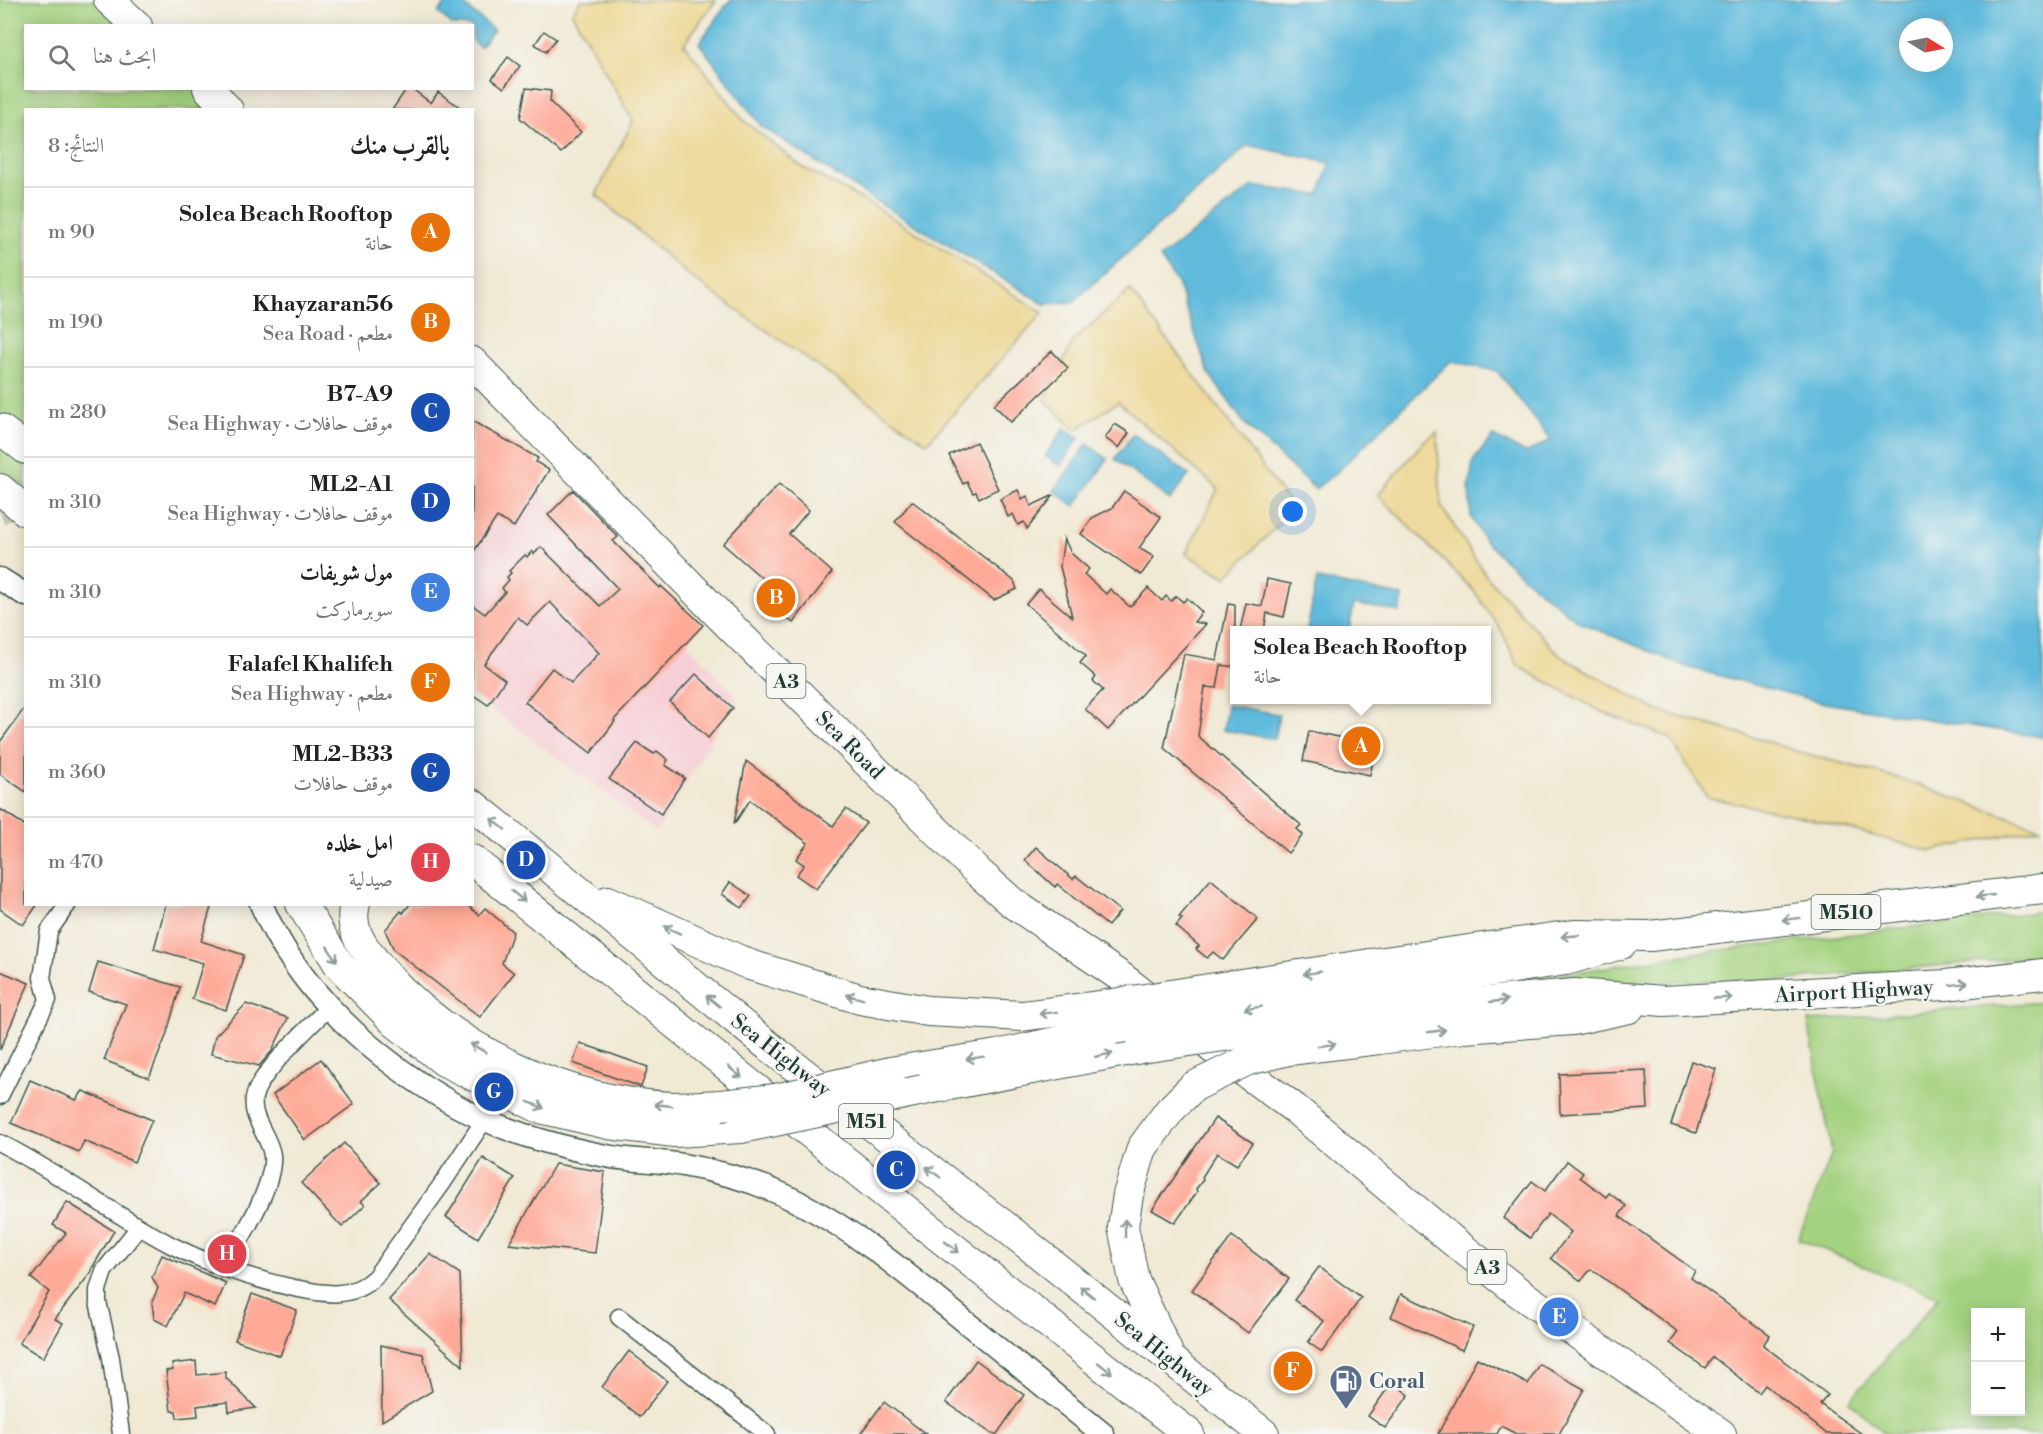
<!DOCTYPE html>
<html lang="ar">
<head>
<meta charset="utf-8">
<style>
	:root { --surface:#fff; --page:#f6f6f6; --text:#222; --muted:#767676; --line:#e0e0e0; --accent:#d93025 }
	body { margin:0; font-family:"Libre Bodoni",Amiri,serif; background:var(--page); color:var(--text); direction:rtl }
	.controls { position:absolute; right:18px; bottom:18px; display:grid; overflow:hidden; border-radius:0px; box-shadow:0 3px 15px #0003 }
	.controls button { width:54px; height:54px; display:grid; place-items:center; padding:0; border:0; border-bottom:2px solid var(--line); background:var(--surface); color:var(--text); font:30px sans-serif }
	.compass { position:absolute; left:1899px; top:18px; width:54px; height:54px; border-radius:50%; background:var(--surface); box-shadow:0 3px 15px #0003; rotate:100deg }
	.you { position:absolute; left:1293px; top:512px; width:21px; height:21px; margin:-15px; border:4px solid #fff; border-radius:50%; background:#1a73e8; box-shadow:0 0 0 9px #1a73e833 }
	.badge { display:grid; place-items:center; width:39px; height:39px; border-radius:50%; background:var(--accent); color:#fff; font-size:20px; font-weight:700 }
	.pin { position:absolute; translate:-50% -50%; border:3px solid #fff; box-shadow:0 2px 6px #0006 }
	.popup { position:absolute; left:1230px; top:626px; width:261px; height:78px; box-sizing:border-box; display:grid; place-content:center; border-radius:0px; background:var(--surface); filter:drop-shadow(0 2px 4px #0005); font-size:20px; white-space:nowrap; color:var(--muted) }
	.popup b { font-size:22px; color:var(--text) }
	.popup::after { content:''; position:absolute; left:50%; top:100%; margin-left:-12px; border:12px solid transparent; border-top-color:var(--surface) }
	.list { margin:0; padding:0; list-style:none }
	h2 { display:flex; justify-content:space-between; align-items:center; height:78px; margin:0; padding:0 24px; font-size:26px }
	h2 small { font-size:20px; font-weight:400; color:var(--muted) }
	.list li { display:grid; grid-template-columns:39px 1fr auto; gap:18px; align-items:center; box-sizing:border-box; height:90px; padding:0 24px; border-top:2px solid var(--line) }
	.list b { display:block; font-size:22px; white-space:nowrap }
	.list p { margin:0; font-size:20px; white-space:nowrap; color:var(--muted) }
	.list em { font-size:20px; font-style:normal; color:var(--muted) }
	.icon { flex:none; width:33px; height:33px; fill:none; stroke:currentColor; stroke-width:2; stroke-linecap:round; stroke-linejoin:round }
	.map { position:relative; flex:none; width:2043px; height:1434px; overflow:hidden; direction:ltr }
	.search { position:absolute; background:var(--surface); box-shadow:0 3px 15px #0003; left:24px; top:24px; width:450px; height:66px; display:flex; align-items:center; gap:15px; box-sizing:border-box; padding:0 21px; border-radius:0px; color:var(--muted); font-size:22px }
	.panel { position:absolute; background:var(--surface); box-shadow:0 3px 15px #0003; left:24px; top:108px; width:450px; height:798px; border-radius:0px; direction:rtl }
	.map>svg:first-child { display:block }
	.built { fill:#f6cfd6 }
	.green { fill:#a4d27f; stroke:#62885a; stroke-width:1.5; fill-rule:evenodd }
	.sand { fill:#eeda9e; stroke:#868c69; stroke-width:1.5 }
	.water { fill:#5ebadc; stroke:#3e7c88; stroke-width:1.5; fill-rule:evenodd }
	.building { fill:#ffaa98 }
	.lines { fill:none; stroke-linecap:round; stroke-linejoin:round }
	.secondary-tunnel { stroke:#c6c7b4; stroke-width:22; stroke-dasharray:22 11; stroke-linecap:butt }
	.street-casing { stroke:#3e574c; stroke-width:19 }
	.secondary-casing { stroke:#3e574c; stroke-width:25 }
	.highway-casing { stroke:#3e574c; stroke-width:32 }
	.street { stroke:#fff; stroke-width:16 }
	.secondary { stroke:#fff; stroke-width:22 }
	.highway { stroke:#fff; stroke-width:30 }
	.highway-bridge-casing { stroke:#3e574c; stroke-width:32; stroke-linecap:butt }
	.highway-bridge { stroke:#fff; stroke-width:30 }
	.oneway { stroke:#8f9e9a }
	.labels { text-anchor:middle; stroke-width:5; stroke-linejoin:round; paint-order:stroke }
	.shield { fill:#f6f6f2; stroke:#60746d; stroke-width:1.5 }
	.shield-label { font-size:20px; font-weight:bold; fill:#1f3d34 }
	.street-label { font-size:21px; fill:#1f3d34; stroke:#f6f6f2 }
	.service-label { font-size:21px; font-weight:bold; fill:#4e5e75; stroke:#f6f6f2; text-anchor:start }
</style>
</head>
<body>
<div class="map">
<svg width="2043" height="1434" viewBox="0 0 2043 1434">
	<rect width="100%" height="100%" fill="#f6f6f2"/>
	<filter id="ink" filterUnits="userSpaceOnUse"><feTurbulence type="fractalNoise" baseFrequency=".0167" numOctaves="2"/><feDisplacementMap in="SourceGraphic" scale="12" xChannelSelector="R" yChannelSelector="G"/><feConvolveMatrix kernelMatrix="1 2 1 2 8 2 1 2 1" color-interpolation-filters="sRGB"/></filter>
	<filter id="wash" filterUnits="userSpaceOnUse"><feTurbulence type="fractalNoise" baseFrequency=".008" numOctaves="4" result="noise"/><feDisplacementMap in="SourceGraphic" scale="24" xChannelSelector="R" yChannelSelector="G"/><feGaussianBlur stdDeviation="1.35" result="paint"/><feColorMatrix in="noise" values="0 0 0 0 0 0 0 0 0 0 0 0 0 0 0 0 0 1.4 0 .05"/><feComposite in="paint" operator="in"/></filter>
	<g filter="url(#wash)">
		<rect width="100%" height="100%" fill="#f0e9d4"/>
		<!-- built -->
		<path class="built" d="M472,421L737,696L657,832L473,695Z"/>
		<!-- green -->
		<g class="green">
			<path d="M0,0H122L154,25L26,26V88L214,89L234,109L26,110L25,487L0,469Z"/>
			<path d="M2043,911V956L1786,980L1604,982L1454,991L1697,953Z"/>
			<path d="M2043,1002V1434H1885L1849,1401L1939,1297L1798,1239L1832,1153L1808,1021ZM1976,1312H2020V1412H1976Z"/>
		</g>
		<!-- sand -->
		<g class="sand">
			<path d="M581,0H716L684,44L743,120L802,167L874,206L1043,313L927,443L693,279L596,195L633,121L572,13Z"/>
			<path d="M1130,290L1294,509L1226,577L1186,554L1218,489L1118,402L1076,430L1045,400L1073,341Z"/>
			<path d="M1437,432L1441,506L1487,577L1560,656L1658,711L1743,734L1799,752L1898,778L2040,828L1930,851L1808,818L1707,797L1670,738L1602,712L1518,666L1501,630L1474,591L1378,495L1425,440Z"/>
		</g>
		<!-- water -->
		<g class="water">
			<path d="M449,0H458L494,30L480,47L473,42L472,26L453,25L438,13Z"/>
			<path d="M730,0H2043V737L1825,703L1690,668L1579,622L1524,578L1485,541L1471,517L1469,489L1473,461L1493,436L1526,453L1551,440L1497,371L1451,361L1336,473L1315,489L1245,424L1209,374L1177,283L1160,258L1253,186L1319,195L1330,163L1248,145L1073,302L1044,304L876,201L761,126L699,43ZM1908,27H1944V63H1908Z"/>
			<path d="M1064,428L1079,438L1060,466L1045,456Z"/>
			<path d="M1133,434L1189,475L1170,500L1115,459Z"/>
			<path d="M1087,444L1108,459L1075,506L1054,491Z"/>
			<path d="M1317,579L1403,596L1400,612L1354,604L1349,630H1307Z"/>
			<path d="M1227,705L1279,714L1275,739L1223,730Z"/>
		</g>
		<g id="blocks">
			<!-- building -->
			<g class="building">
				<path d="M544,31L556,39L546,52L535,44Z"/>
				<path d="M508,57L520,66L504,88L492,79Z"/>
				<path d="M407,88H411L431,103L438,92L464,110H392Z"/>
				<path d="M526,88L551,91L550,102L581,132L561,153L520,118Z"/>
				<path d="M1052,351L1068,368L1011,422L994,405Z"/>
				<path d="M472,421L538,458L536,462L549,470L514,527L497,517L472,554Z"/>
				<path d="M1115,424L1129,433L1119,448L1105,438Z"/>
				<path d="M976,442L998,489L979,498L976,492L973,493L967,482L963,484L949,455Z"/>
				<path d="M779,484L809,510L789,534L832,572L793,623L754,591L763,579L723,544Z"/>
				<path d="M573,490L618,537L613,541L660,588L661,586L703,625L614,720L615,721L591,753L525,702L552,668L571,683L599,653L550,602L527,625L518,617L484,664L505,680L488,705L472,694V605L485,614L505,592L502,588L509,580L507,577L511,573L509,571L525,555L527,557L532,551L534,554L541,547L600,606L618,589L548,515Z"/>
				<path d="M1018,490L1022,499L1027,496L1031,506L1054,495L1027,529L1024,522L1018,525L1013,514L1008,517L1000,499Z"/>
				<path d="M1124,491L1161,517L1139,548L1154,557L1141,575L1081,534L1092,518L1112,508Z"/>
				<path d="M912,501L1014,581L1017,589L994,600L895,522Z"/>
				<path d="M1064,538L1071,553L1089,569L1084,574L1106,594L1110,589L1130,607L1148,588L1162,601L1166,596L1171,601L1176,596L1183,602L1187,598L1202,612L1194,622L1206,624L1108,730L1085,709L1103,690L1093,681L1096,677L1080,663L1086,656L1026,604L1039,589L1072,617L1060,566Z"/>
				<path d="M1267,579L1291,584L1284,617L1267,613L1264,630H1240L1246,603L1262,606Z"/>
				<path d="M1228,604L1235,605V667L1221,665L1217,688L1205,687L1198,736L1301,825L1297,829L1303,835L1288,853L1164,748L1184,654L1217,660Z"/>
				<path d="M696,674L733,708L708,738L670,702Z"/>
				<path d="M26,706V792L0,774V742Z"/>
				<path d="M1309,731L1368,743V749L1375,751L1370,775L1303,761Z"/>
				<path d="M637,743L654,754L657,751L668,760L665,765L685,778L661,814L609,779Z"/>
				<path d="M746,761L833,826L846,809L866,823L816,889L796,875L804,865L796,859L808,843L750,800L734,824Z"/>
				<path d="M0,809L26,826V904H38L23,925L0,909Z"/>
				<path d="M1036,847L1073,879L1076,876L1120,911L1108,926L1057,884L1055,887L1025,860Z"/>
				<path d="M1211,879L1258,919L1223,960L1213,952L1207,958L1196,949L1199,946L1176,926L1182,919L1179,917Z"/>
				<path d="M730,882L751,896L742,908L722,894Z"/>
				<path d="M166,904H212L201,941L244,955L226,1010L192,999L203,963L154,949Z"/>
				<path d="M410,904H466L479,915L485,908L513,932L502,963L514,973L480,1017L394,950L385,930L401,911L403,913Z"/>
				<path d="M98,962L180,987L166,1036L149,1078L104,1060L126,1004L89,992Z"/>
				<path d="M0,971L29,983L0,1050Z"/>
				<path d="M246,1004L288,1018L272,1051L259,1066L211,1054L215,1036Z"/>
				<path d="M580,1043L648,1067L641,1087L573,1063Z"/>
				<path d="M321,1059L354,1104L305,1140L273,1095Z"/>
				<path d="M1691,1061L1716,1069L1696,1133L1671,1125Z"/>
				<path d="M1646,1070L1648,1109L1560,1114L1559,1074Z"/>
				<path d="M30,1080L76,1100L83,1091L152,1120L134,1162L84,1141L79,1152L11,1123Z"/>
				<path d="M1215,1118L1253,1143L1237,1165L1217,1153L1202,1177L1203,1180L1196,1189L1197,1192L1175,1223L1152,1210Z"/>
				<path d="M344,1143L381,1183L361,1201L365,1205L342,1227L301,1183Z"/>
				<path d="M483,1158L515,1178L478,1238L446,1217Z"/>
				<path d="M1567,1161L1583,1173L1580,1177L1606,1197L1609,1193L1626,1206L1619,1216L1695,1271L1691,1278L1770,1335L1763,1345L1828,1395L1820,1404L1862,1434H1827L1765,1385L1759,1393L1713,1357L1705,1368L1670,1343L1678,1332L1591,1269L1581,1281L1551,1258L1571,1232L1548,1214L1530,1238L1503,1218L1532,1181L1545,1191Z"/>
				<path d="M555,1164L605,1172L595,1253L509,1244Z"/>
				<path d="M67,1202L114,1231L91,1270L92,1271L55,1319L63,1323L43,1358L19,1343L49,1292L31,1278L66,1233L53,1225Z"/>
				<path d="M1232,1236L1289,1279L1248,1333L1192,1290Z"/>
				<path d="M430,1254L460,1274L463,1366L389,1300Z"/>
				<path d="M162,1255L226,1283L215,1307L184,1293L168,1326L154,1319L152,1302L158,1288L152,1277Z"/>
				<path d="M1319,1267L1361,1298L1322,1352L1308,1342L1324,1321L1294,1300Z"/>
				<path d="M252,1294L297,1310L280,1356L235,1340Z"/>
				<path d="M1401,1294L1473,1327L1462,1350L1391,1317Z"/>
				<path d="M381,1345L423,1354L432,1391L382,1421Z"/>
				<path d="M629,1351L667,1381L640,1417L602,1387Z"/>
				<path d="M1477,1358L1528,1384L1539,1364L1584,1389L1559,1434H1516L1501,1426L1497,1434H1438Z"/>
				<path d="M976,1360L1024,1395L997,1434H992L946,1402Z"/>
				<path d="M196,1361L197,1375L226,1372V1378L256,1408L229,1412L228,1402L197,1406L198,1416L177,1418L176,1411H171L166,1371L173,1370L172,1364Z"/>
				<path d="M1392,1382L1409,1395L1385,1428L1368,1416Z"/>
				<path d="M884,1402L926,1434H860Z"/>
			</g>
		</g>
	</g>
	<g filter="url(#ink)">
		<use href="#blocks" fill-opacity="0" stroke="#3e574c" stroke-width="1.5"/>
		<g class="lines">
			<!-- secondary-tunnel -->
			<path class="secondary-tunnel" d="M0,513L26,502"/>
			<defs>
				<g id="street">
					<path d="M0,1096L48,1000L42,978L49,931L68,904"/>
					<path d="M0,1143C60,1173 113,1215 173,1246C211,1265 252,1279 294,1288C324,1294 351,1300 375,1277L442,1184L485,1119"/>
					<path d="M224,1268C239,1241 275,1187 272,1155C269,1134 248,1117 255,1094C261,1072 311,1025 329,1007"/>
					<path d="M619,1317L767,1434"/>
					<path d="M121,1434L111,1358L98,1302V1290L104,1271L139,1227"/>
				</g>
				<g id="secondary">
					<path d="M0,579L26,595"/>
					<path d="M261,904C298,991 374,1059 455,1105C500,1130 551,1145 601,1155C628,1161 656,1160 683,1165C723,1172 764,1184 800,1203C855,1231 903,1271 951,1310C1002,1352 1052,1393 1103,1434"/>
				</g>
				<g id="highway">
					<path d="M109,0L137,26"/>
					<path d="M208,88L228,110"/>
					<path d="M472,362L722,618L979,873L1013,903L1121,977L1219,1053L1294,1108L1453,1241L1521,1294L1721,1434"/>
					<path d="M0,429L26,449"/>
					<path d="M0,489L26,511"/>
					<path d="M472,804L777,1053L1007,1228L1264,1434"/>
					<path d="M472,860L928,1228L1189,1434"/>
					<path d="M608,901L750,965L860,999L928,1011L1022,1016L1106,1005"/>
					<path d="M301,904L340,966L396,1023L444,1061L540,1108L608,1124L675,1132L741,1128"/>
					<path d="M355,904C347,931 367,953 384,972C453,1050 567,1102 671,1107C688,1107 705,1106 721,1105"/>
					<path d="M1370,964L1574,935L1650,936L2043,889"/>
					<path d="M1373,989L1566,960L1621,944"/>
					<path d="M1378,1014L1516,999L1575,994L1664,1001L1946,985L2043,974"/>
					<path d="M1379,1039L1464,1028L1572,1020L1629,1008"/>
					<path d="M890,1072L997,1055L1114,1029"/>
					<path d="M923,1090L1141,1048"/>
					<path d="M1168,1353L1134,1280L1123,1227L1128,1195L1142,1148L1170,1110L1193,1087"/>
				</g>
			</defs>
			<!-- street casing -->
			<use href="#street" class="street-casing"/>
			<!-- secondary casing -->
			<use href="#secondary" class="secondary-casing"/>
			<!-- highway casing -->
			<use href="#highway" class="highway-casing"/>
			<!-- street -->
			<use href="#street" class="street"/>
			<!-- secondary -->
			<use href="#secondary" class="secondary"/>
			<!-- highway -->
			<use href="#highway" class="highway"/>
			<defs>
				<g id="highway-bridge">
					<path d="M1106,1005L1370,964"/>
					<path d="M1114,1029L1373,989"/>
					<path d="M1141,1048L1378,1014"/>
					<path d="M1193,1087L1248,1060L1289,1050L1379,1039"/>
					<path d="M721,1105L775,1099L890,1072"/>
					<path d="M741,1128L923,1090"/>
				</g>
			</defs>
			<!-- highway-bridge casing -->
			<use href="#highway-bridge" class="highway-bridge-casing"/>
			<!-- highway-bridge -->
			<use href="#highway-bridge" class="highway-bridge"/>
		</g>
		<!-- one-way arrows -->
		<defs><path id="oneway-shaft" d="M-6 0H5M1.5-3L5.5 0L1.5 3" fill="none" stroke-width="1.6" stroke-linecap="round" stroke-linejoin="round" transform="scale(1.5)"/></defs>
		<g class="oneway">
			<use href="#oneway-shaft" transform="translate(498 824) rotate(-142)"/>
			<use href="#oneway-shaft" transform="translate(518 896) rotate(39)"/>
			<use href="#oneway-shaft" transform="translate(1985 896) rotate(174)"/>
			<use href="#oneway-shaft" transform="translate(1791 919) rotate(173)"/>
			<use href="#oneway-shaft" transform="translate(672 930) rotate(-156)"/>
			<use href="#oneway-shaft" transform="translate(1570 936) rotate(175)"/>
			<use href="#oneway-shaft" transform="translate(332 954) rotate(57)"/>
			<use href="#oneway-shaft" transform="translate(1312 973) rotate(171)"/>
			<use href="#oneway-shaft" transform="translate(1959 984) rotate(-7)"/>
			<use href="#oneway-shaft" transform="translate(855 997) rotate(-165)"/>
			<use href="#oneway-shaft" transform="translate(1723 998) rotate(-3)"/>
			<use href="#oneway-shaft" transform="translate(713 1001) rotate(-141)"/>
			<use href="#oneway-shaft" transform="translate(1499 1001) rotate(-6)"/>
			<use href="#oneway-shaft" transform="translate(1253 1008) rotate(171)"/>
			<use href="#oneway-shaft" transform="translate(1048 1013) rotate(173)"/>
			<use href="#oneway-shaft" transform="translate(1437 1031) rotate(-8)"/>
			<use href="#oneway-shaft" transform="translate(1327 1045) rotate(-7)"/>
			<use href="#oneway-shaft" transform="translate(478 1048) rotate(-151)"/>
			<use href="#oneway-shaft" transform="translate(1104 1055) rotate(-11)"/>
			<use href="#oneway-shaft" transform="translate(975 1058) rotate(171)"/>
			<use href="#oneway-shaft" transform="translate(735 1072) rotate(39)"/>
			<use href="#oneway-shaft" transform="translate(536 1105) rotate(22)"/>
			<use href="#oneway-shaft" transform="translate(663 1105) rotate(-174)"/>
			<use href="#oneway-shaft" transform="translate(933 1172) rotate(-143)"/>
			<use href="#oneway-shaft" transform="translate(1125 1228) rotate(-91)"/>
			<use href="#oneway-shaft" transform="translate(952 1247) rotate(38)"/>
			<use href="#oneway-shaft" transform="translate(1087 1292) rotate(-141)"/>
			<use href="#oneway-shaft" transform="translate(1105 1368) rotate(38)"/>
		</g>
	</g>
	<!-- icons -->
	<defs>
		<symbol id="fuel-pin" viewBox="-11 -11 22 30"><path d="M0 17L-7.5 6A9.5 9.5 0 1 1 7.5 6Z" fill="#5c6f8a" stroke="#f6f6f2"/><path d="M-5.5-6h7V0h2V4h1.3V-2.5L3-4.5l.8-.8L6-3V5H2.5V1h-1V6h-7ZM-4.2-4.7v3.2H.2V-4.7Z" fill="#fff"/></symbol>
	</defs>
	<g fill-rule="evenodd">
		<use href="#fuel-pin" x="1327" y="1362" width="38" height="52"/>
	</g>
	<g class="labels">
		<!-- shield labels -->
		<g class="shield">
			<rect x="766.5" y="664" width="39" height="34" rx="4.5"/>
			<rect x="1811.5" y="895" width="69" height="34" rx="4.5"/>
			<rect x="839" y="1104" width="54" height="34" rx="4.5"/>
			<rect x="1467.5" y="1250" width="39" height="34" rx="4.5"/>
		</g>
		<g class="shield-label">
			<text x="786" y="688">A3</text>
			<text x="1846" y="919">M510</text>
			<text x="866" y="1128">M51</text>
			<text x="1487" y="1274">A3</text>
		</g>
		<!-- street labels -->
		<g class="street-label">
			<text transform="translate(850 745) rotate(45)" y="7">Sea Road</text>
			<text transform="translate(1854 991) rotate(-3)" y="7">Airport Highway</text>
			<text transform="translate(781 1055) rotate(38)" y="7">Sea Highway</text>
			<text transform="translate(1164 1354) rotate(39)" y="7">Sea Highway</text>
		</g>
		<!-- service labels -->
		<g class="service-label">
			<text x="1369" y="1388">Coral</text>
		</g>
	</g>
</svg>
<div class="controls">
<button>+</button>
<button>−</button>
</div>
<svg class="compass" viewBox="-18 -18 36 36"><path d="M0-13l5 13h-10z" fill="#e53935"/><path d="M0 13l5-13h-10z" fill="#767676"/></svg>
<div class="you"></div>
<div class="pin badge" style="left:1361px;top:746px;background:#e8710a">A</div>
<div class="popup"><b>Solea Beach Rooftop</b>حانة</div>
<div class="pin badge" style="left:776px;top:598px;background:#e8710a">B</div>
<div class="pin badge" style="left:896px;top:1170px;background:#1a4fb4">C</div>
<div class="pin badge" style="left:526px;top:860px;background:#1a4fb4">D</div>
<div class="pin badge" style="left:1559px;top:1317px;background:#3f7fe0">E</div>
<div class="pin badge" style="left:1293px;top:1371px;background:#e8710a">F</div>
<div class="pin badge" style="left:494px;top:1092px;background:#1a4fb4">G</div>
<div class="pin badge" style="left:227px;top:1254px;background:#e0444e">H</div>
<div class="search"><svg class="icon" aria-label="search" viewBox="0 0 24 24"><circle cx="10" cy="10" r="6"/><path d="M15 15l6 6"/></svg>ابحث هنا</div>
<section class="panel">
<h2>بالقرب منك<small>النتائج: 8</small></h2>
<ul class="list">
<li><span class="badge" style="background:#e8710a">A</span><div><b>Solea Beach Rooftop</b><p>حانة</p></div><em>90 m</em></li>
<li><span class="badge" style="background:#e8710a">B</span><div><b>Khayzaran56</b><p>مطعم · Sea Road</p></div><em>190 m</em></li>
<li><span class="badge" style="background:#1a4fb4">C</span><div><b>B7-A9</b><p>موقف حافلات · Sea Highway</p></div><em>280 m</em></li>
<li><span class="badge" style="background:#1a4fb4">D</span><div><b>ML2-A1</b><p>موقف حافلات · Sea Highway</p></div><em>310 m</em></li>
<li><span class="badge" style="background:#3f7fe0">E</span><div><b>مول شويفات</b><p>سوبرماركت</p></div><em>310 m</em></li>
<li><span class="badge" style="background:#e8710a">F</span><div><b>Falafel Khalifeh</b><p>مطعم · Sea Highway</p></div><em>310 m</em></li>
<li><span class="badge" style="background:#1a4fb4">G</span><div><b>ML2-B33</b><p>موقف حافلات</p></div><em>360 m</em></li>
<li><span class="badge" style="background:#e0444e">H</span><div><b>امل خلده</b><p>صيدلية</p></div><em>470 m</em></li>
</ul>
</section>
</div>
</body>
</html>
